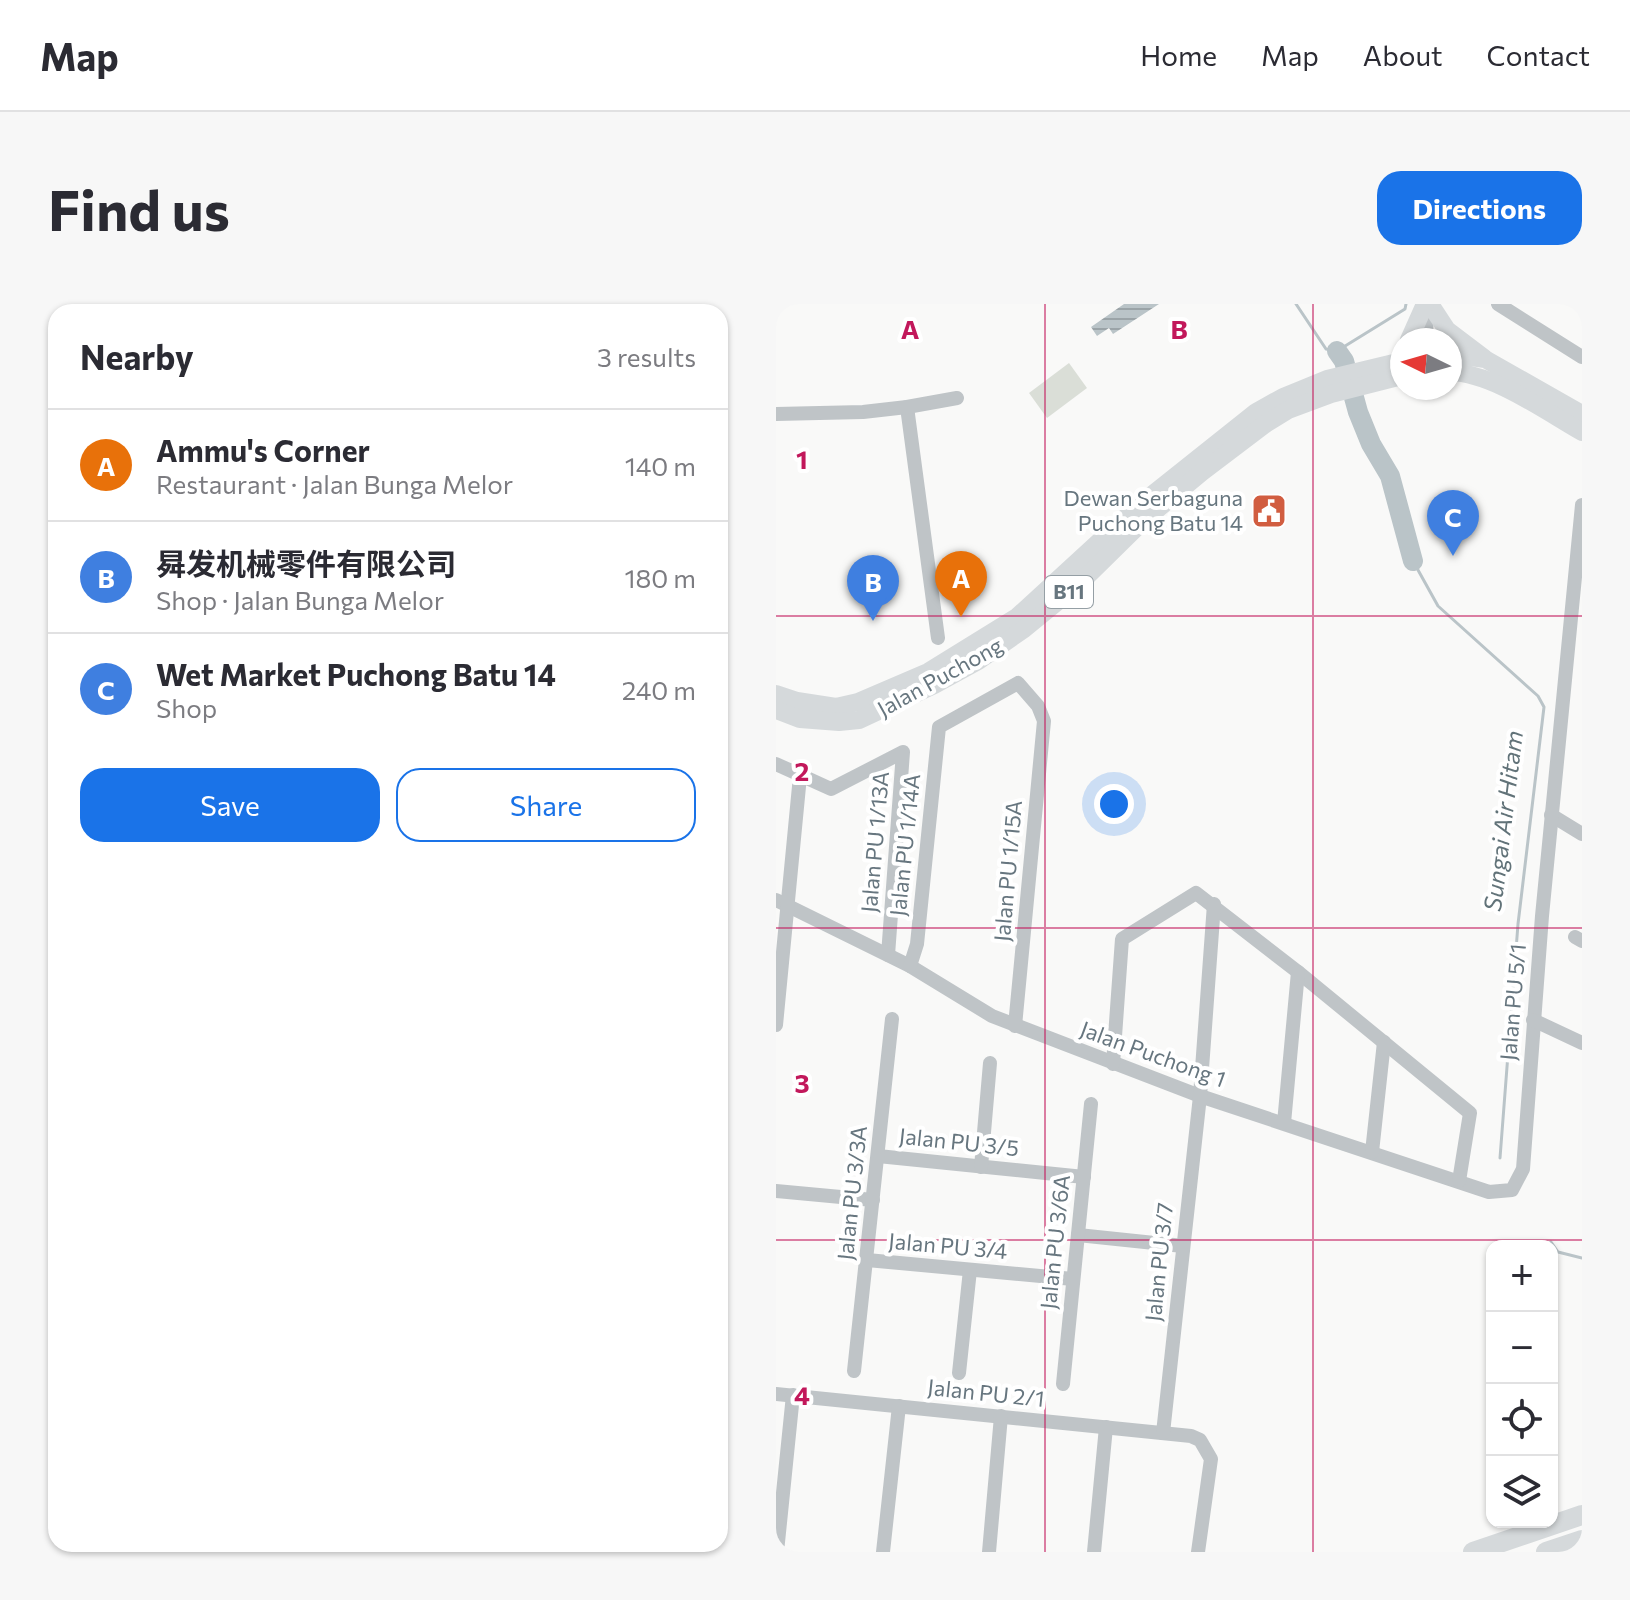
<!DOCTYPE html>
<html lang="en">
<head>
<meta charset="utf-8">
<style>
	:root { --surface:#fff; --page:#f7f7f7; --text:#2b2b33; --muted:#7c7c81; --line:#e1e1e2; --accent:#1a73e8 }
	body { margin:0; font-family:Commissioner,"Noto Sans SC",sans-serif; background:var(--page); color:var(--text) }
	.controls { position:absolute; right:24px; bottom:24px; display:grid; overflow:hidden; border-radius:16px; box-shadow:0 2px 6px #0004 }
	.controls button { width:72px; height:72px; display:grid; place-items:center; padding:0; border:0; border-bottom:2px solid var(--line); background:var(--surface); color:var(--text); font:40px sans-serif }
	.compass { position:absolute; left:614px; top:24px; width:72px; height:72px; border-radius:50%; background:var(--surface); box-shadow:0 2px 6px #0004; rotate:275deg }
	.you { position:absolute; left:338px; top:500px; width:28px; height:28px; margin:-20px; border:6px solid #fff; border-radius:50%; background:#1a73e8; box-shadow:0 0 0 12px #1a73e833 }
	.badge { display:grid; place-items:center; width:52px; height:52px; border-radius:50%; background:var(--accent); color:#fff; font-size:26px; font-weight:700 }
	.pin { position:absolute; translate:-50% -66px; filter:drop-shadow(0 2px 4px #0008) }
	.pin::after { content:''; position:absolute; top:42px; width:28px; height:24px; background:inherit; clip-path:polygon(0 0,100% 0,50% 100%) }
	.list { margin:0; padding:0; list-style:none }
	h2 { display:flex; justify-content:space-between; align-items:center; height:104px; margin:0; padding:0 32px; font-size:34px }
	h2 small { font-size:26px; font-weight:400; color:var(--muted) }
	.list li { display:grid; grid-template-columns:52px 1fr auto; gap:24px; align-items:center; box-sizing:border-box; height:112px; padding:0 32px; border-top:2px solid var(--line) }
	.list b { display:block; font-size:30px; white-space:nowrap }
	.list p { margin:0; font-size:26px; white-space:nowrap; color:var(--muted) }
	.list em { font-size:26px; font-style:normal; color:var(--muted) }
	.actions { display:flex; gap:16px; padding:24px 32px }
	.actions a { flex:1; padding:18px 0; border:2px solid var(--accent); border-radius:24px; text-align:center; font-size:28px; color:var(--accent) }
	.actions .main { background:var(--accent); color:#fff }
	.icon { flex:none; width:44px; height:44px; fill:none; stroke:currentColor; stroke-width:2; stroke-linecap:round; stroke-linejoin:round }
	.map { position:relative; flex:none; width:806px; height:1248px; overflow:hidden; border-radius:24px }
	header { display:flex; align-items:center; gap:48px; box-sizing:border-box; height:112px; padding:0 40px; background:var(--surface); border-bottom:2px solid var(--line) }
	header strong { font-size:38px }
	nav { display:flex; gap:44px; margin-inline-start:auto; font-size:28px }
	.intro { display:flex; align-items:center; justify-content:space-between; box-sizing:border-box; height:192px; padding:0 48px }
	h1 { margin:0; font-size:56px }
	.button { padding:20px 36px; border-radius:24px; background:var(--accent); color:#fff; font-size:28px; font-weight:700 }
	main { display:flex; gap:48px; padding:0 48px }
	aside { flex:1; background:var(--surface); border-radius:24px; box-shadow:0 2px 6px #0004 }
	.map>svg:first-child { display:block }
	.green { fill:#daded7 }
	.water { fill:url(#water-rules) }
	.lines { fill:none; stroke-linecap:round; stroke-linejoin:round }
	.stream { stroke:#bac4c8; stroke-width:3 }
	.river { stroke:#bac4c8; stroke-width:20 }
	.minor { stroke:#bfc4c7; stroke-width:14 }
	.major { stroke:#d5d9db; stroke-width:18 }
	.highway { stroke:#d5d9db; stroke-width:20 }
	.grid { fill:none; stroke:#c2185b; stroke-width:2; stroke-opacity:0.55 }
	.labels { text-anchor:middle; stroke-width:8; stroke-linejoin:round; paint-order:stroke }
	.shield { fill:#fff; stroke:#959fa5; stroke-width:2 }
	.shield-label { font-size:20px; font-weight:bold; fill:#67767f }
	.poi-label { font-size:22px; fill:#67767f; stroke:#fff; text-anchor:end }
	.street-label { font-size:22px; fill:#67767f; stroke:#fff }
	.water-label { font-size:24px; font-style:italic; fill:#627379; stroke:#fff }
	.grid-label { font-size:26px; text-anchor:middle; font-weight:bold; fill:#c2185b; stroke:#fff; stroke-width:8; stroke-linejoin:round; paint-order:stroke }
</style>
</head>
<body>
<header>
<strong>Map</strong>
<nav><a>Home</a><a>Map</a><a>About</a><a>Contact</a></nav>
</header>
<div class="intro"><h1>Find us</h1><a class="button">Directions</a></div>
<main>
<aside>
<h2>Nearby<small>3 results</small></h2>
<ul class="list">
<li><span class="badge" style="background:#e8710a">A</span><div><b>Ammu's Corner</b><p>Restaurant · Jalan Bunga Melor</p></div><em>140 m</em></li>
<li><span class="badge" style="background:#3f7fe0">B</span><div><b>曻发机械零件有限公司</b><p>Shop · Jalan Bunga Melor</p></div><em>180 m</em></li>
<li><span class="badge" style="background:#3f7fe0">C</span><div><b>Wet Market Puchong Batu 14</b><p>Shop</p></div><em>240 m</em></li>
</ul>
<div class="actions"><a class="main">Save</a><a>Share</a></div>
</aside>
<div class="map">
<svg width="806" height="1248" viewBox="0 0 806 1248">
	<defs>
		<pattern id="water-rules" width="6" height="5" patternUnits="userSpaceOnUse" patternTransform="scale(2)"><rect width="6" height="5" fill="#bac4c8"/><path d="M0 2.5h6" fill="none" stroke="#9ba4a8"/></pattern>
	</defs>
	<rect width="100%" height="100%" fill="#f9f9f8"/>
	<!-- green -->
	<path class="green" d="M293,59L311,84L271,114L253,89Z"/>
	<!-- water -->
	<path class="water" d="M348,0H383L337,30L333,24L321,32L315,23Z"/>
	<g class="lines">
		<!-- stream -->
		<g class="stream">
			<path d="M520,0L550,45L561,47L629,5L630,0"/>
			<path d="M637,257L662,302L762,392L768,403L742,620L724,854"/>
			<path d="M775,938L782,948L806,954"/>
		</g>
		<!-- river -->
		<path class="river" d="M561,47L568,57L582,108L595,140L614,172L637,257"/>
		<!-- minor -->
		<g class="minor">
			<path d="M722,0L806,53"/>
			<path d="M650,36L651,0"/>
			<path d="M131,103L162,334"/>
			<path d="M0,110L87,108L131,103L181,94"/>
			<path d="M0,460L55,485L127,448L112,651"/>
			<path d="M775,511L806,530"/>
			<path d="M0,596L134,662L216,712L424,792L713,888L736,886L747,865L766,612L806,201"/>
			<path d="M799,633L806,637"/>
			<path d="M134,662L141,640L163,423L242,379L262,402L268,417L239,722"/>
			<path d="M757,716L806,739"/>
			<path d="M0,721L24,472"/>
			<path d="M337,760L346,635L420,589L522,668L694,809L683,877"/>
			<path d="M508,819L522,668"/>
			<path d="M596,848L608,738"/>
			<path d="M102,852L308,873"/>
			<path d="M205,863L214,759"/>
			<path d="M0,887L97,896"/>
			<path d="M302,931L407,942"/>
			<path d="M91,956L297,975"/>
			<path d="M78,1067L116,715"/>
			<path d="M183,1069L194,966"/>
			<path d="M287,1080L315,800"/>
			<path d="M0,1090L415,1132L424,1136L435,1155L422,1248"/>
			<path d="M387,1129L424,792L438,600"/>
			<path d="M1,1248L17,1091"/>
			<path d="M107,1248L123,1102"/>
			<path d="M213,1248L225,1112"/>
			<path d="M318,1248L330,1123"/>
		</g>
		<!-- major -->
		<g class="major">
			<path d="M654,0L671,26L708,54"/>
			<path d="M633,36L649,0"/>
			<path d="M674,50L709,55L806,110"/>
			<path d="M674,68C717,69 769,107 806,128"/>
			<path d="M0,390L21,397L60,403L82,398L152,368L241,313L362,202L480,108L507,93L551,75L626,57"/>
			<path d="M0,406L24,415L63,418L83,416L158,381L202,357L248,325L303,280L366,218L426,168L488,121L512,106L555,90L626,72"/>
		</g>
		<!-- highway -->
		<g class="highway">
			<path d="M697,1248L806,1211"/>
			<path d="M770,1248L806,1236"/>
		</g>
	</g>
	<!-- grid -->
	<path class="grid" d="M269,0V1248M537,0V1248M0,312H806M0,624H806M0,936H806"/>
	<!-- icons -->
	<defs>
		<symbol id="civic-square" viewBox="-11 -11 22 22"><rect x="-9" y="-9" width="18" height="18" rx="4" fill="#d15d40" stroke="#fff"/><path d="M-.6-6.5H3V-4.5H.6V-3L4-1V1h2V6H-6V1h2V-1L-.6-3ZM-1.2 2.5V6h2.4V2.5Z" fill="#fff"/></symbol>
	</defs>
	<g fill-rule="evenodd">
		<use href="#civic-square" x="473" y="187" width="40" height="40"/>
	</g>
	<g class="labels">
		<!-- shield labels -->
		<rect class="shield" x="269" y="272" width="48" height="32" rx="6"/>
		<g class="shield-label">
			<text x="293" y="295">B11</text>
		</g>
		<!-- poi labels -->
		<g class="poi-label">
			<text x="467" y="202">Dewan Serbaguna<tspan x="467" dy="25">Puchong Batu 14</tspan></text>
		</g>
		<!-- street labels -->
		<g class="street-label">
			<text transform="translate(164 373) rotate(-29)" y="8">Jalan Puchong</text>
			<text transform="translate(99 538) rotate(-85)" y="8">Jalan PU 1/13A</text>
			<text transform="translate(129 541) rotate(-84)" y="8">Jalan PU 1/14A</text>
			<text transform="translate(232 567) rotate(-85)" y="8">Jalan PU 1/15A</text>
			<text transform="translate(737 698) rotate(-85)" y="8">Jalan PU 5/1</text>
			<text transform="translate(377 750) rotate(20)" y="8">Jalan Puchong 1</text>
			<text transform="translate(183 838) rotate(6)" y="8">Jalan PU 3/5</text>
			<text transform="translate(76 889) rotate(-84)" y="8">Jalan PU 3/3A</text>
			<text transform="translate(279 938) rotate(-84)" y="8">Jalan PU 3/6A</text>
			<text transform="translate(172 942) rotate(5)" y="8">Jalan PU 3/4</text>
			<text transform="translate(383 958) rotate(-84)" y="8">Jalan PU 3/7</text>
			<text transform="translate(210 1089) rotate(6)" y="8">Jalan PU 2/1</text>
		</g>
		<!-- water labels -->
		<g class="water-label">
			<text transform="translate(728 517) rotate(-83)" y="8">Sungai Air Hitam</text>
		</g>
	</g>
	<g class="grid-label">
		<text x="134" y="35">A</text>
		<text x="403" y="35">B</text>
		<text x="26" y="165">1</text>
		<text x="26" y="477">2</text>
		<text x="26" y="789">3</text>
		<text x="26" y="1101">4</text>
	</g>
</svg>
<div class="controls">
<button>+</button>
<button>−</button>
<button><svg class="icon" aria-label="locate" viewBox="0 0 24 24"><circle cx="12" cy="12" r="6"/><path d="M12 2v4M12 18v4M2 12h4M18 12h4"/></svg></button>
<button><svg class="icon" aria-label="layers" viewBox="0 0 24 24"><path d="M12 4l9 5-9 5-9-5zM3 14l9 5 9-5"/></svg></button>
</div>
<svg class="compass" viewBox="-18 -18 36 36"><path d="M0-13l5 13h-10z" fill="#e53935"/><path d="M0 13l5-13h-10z" fill="#7c7c81"/></svg>
<div class="you"></div>
<div class="pin badge" style="left:185px;top:313px;background:#e8710a">A</div>
<div class="pin badge" style="left:97px;top:317px;background:#3f7fe0">B</div>
<div class="pin badge" style="left:677px;top:252px;background:#3f7fe0">C</div>
</div>
</main>
</body>
</html>
